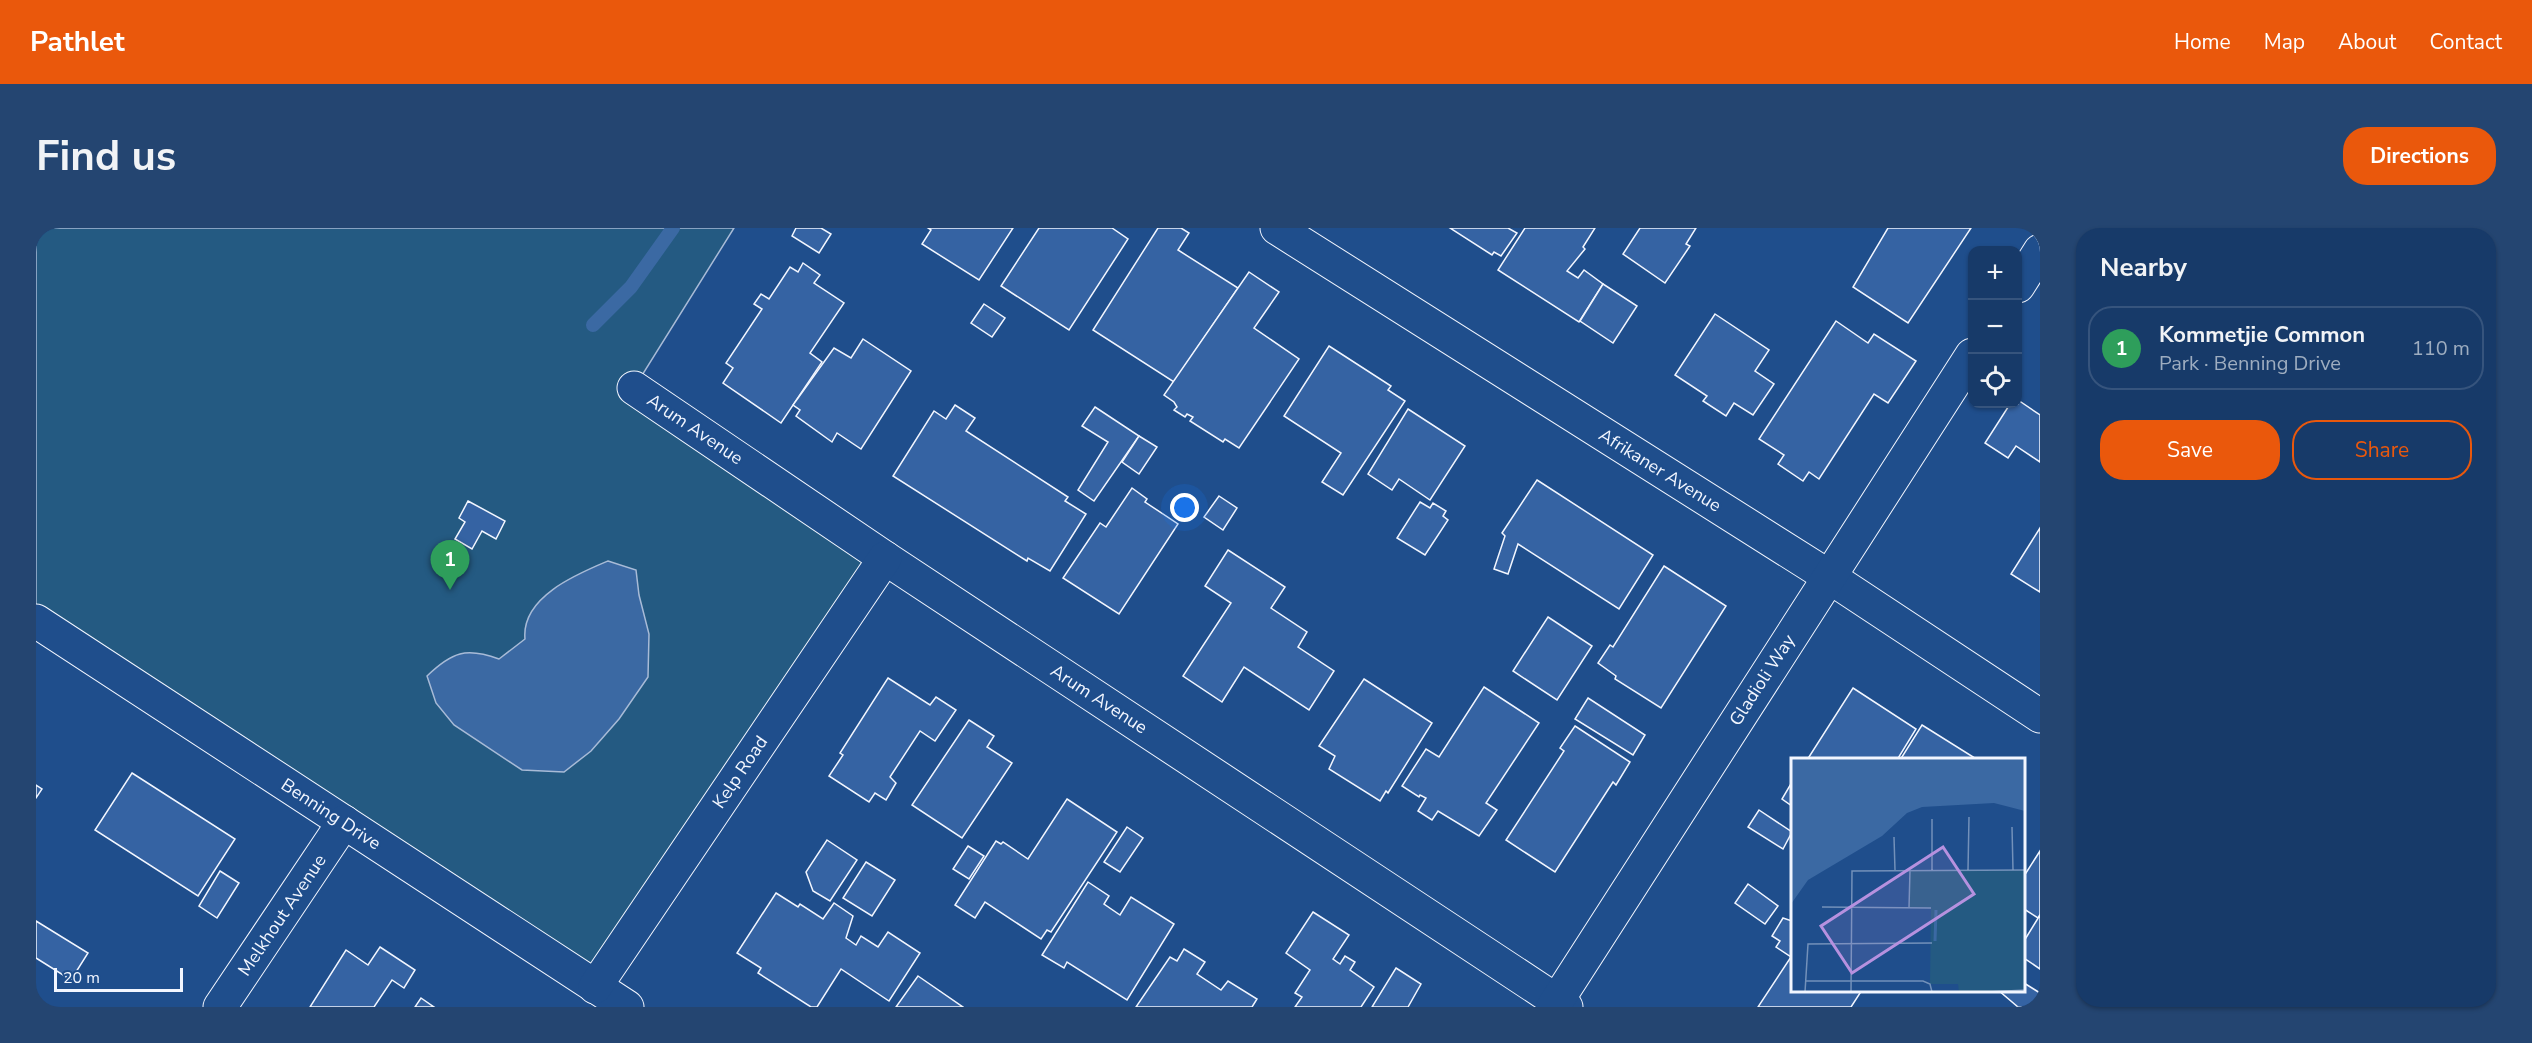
<!DOCTYPE html>
<html lang="en">
<head>
<meta charset="utf-8">
<style>
	:root { --surface:#173a69; --page:#244571; --text:#f1f3f6; --muted:#9eadc0; --line:#36547d; --accent:#ea580c }
	body { margin:0; font-family:"Nunito Sans",sans-serif; background:var(--page); color:var(--text) }
	.controls { position:absolute; right:18px; top:18px; display:grid; overflow:hidden; border-radius:12px; box-shadow:0 2px 4px #0004 }
	.controls button { width:54px; height:54px; display:grid; place-items:center; padding:0; border:0; border-bottom:2px solid var(--line); background:var(--surface); color:var(--text); font:30px sans-serif }
	.scale { position:absolute; left:18px; bottom:15px; width:129px; box-sizing:border-box; padding-left:6px; border:3px solid #f2f6ff; border-top:0; font-size:16px; line-height:21px; white-space:nowrap; color:#f2f6ff; -webkit-text-stroke:4px #1f4e8c; paint-order:stroke }
	.you { position:absolute; left:1149px; top:280px; width:21px; height:21px; margin:-15px; border:4px solid #fff; border-radius:50%; background:#1a73e8; box-shadow:0 0 0 9px #1a73e833 }
	.badge { display:grid; place-items:center; width:39px; height:39px; border-radius:50%; background:var(--accent); color:#fff; font-size:20px; font-weight:700 }
	.pin { position:absolute; translate:-50% -50px; filter:drop-shadow(0 2px 3px #0008) }
	.pin::after { content:''; position:absolute; top:32px; width:21px; height:18px; background:inherit; clip-path:polygon(0 0,100% 0,50% 100%) }
	.list { margin:0; padding:0; list-style:none }
	h2 { display:flex; justify-content:space-between; align-items:center; height:78px; margin:0; padding:0 24px; font-size:26px }
	h2 small { font-size:20px; font-weight:400; color:var(--muted) }
	.list li { display:grid; grid-template-columns:39px 1fr auto; gap:18px; align-items:center; box-sizing:border-box; height:84px; margin:0 12px 12px; padding:0 12px; border:2px solid var(--line); border-radius:24px }
	.list b { display:block; font-size:22px; white-space:nowrap }
	.list p { margin:0; font-size:20px; white-space:nowrap; color:var(--muted) }
	.list em { font-size:20px; font-style:normal; color:var(--muted) }
	.actions { display:flex; gap:12px; padding:18px 24px }
	.actions a { flex:1; padding:14px 0; border:2px solid var(--accent); border-radius:24px; text-align:center; font-size:21px; color:var(--accent) }
	.actions .main { background:var(--accent); color:#fff }
	.icon { flex:none; width:33px; height:33px; fill:none; stroke:currentColor; stroke-width:2; stroke-linecap:round; stroke-linejoin:round }
	.map { position:relative; flex:none; width:2004px; height:779px; overflow:hidden; border-radius:24px }
	header { display:flex; align-items:center; gap:36px; box-sizing:border-box; height:84px; padding:0 30px; background:var(--accent); color:#fff }
	header strong { font-size:28px }
	nav { display:flex; gap:33px; margin-inline-start:auto; font-size:21px }
	.intro { display:flex; align-items:center; justify-content:space-between; box-sizing:border-box; height:144px; padding:0 36px }
	h1 { margin:0; font-size:42px }
	.button { padding:15px 27px; border-radius:24px; background:var(--accent); color:#fff; font-size:21px; font-weight:700 }
	main { display:flex; gap:36px; padding:0 36px }
	aside { flex:1; background:var(--surface); border-radius:24px; box-shadow:0 2px 4px #0004 }
	.map>svg:first-child { display:block }
	.green { fill:#245a82; stroke:#a8bbd7; stroke-width:1.5 }
	.water { fill:#3b69a3; stroke:#a8bbd7; stroke-width:1.5 }
	.lines { fill:none; stroke-linecap:round; stroke-linejoin:round }
	.stream { stroke:#3b69a3; stroke-width:14 }
	.building { fill:#3563a3; stroke:#f2f6ff; stroke-width:1.5 }
	.minor-casing { stroke:#f2f6ff; stroke-width:35 }
	.minor { stroke:#1f4e8c; stroke-width:33 }
	.labels { text-anchor:middle; stroke-width:4.5; stroke-linejoin:round; paint-order:stroke }
	.street-label { font-size:18px; fill:#f2f6ff; stroke:#1f4e8c }
	.inset-river { fill:none; stroke:#3b69a3; stroke-width:3 }
	.inset-road { fill:none; stroke:#7391ba; stroke-width:1.5 }
	.view { fill:#b691df; fill-opacity:0.15; stroke:#b691df; stroke-width:3 }
	.inset-edge { fill:none; stroke:#f2f6ff; stroke-width:3 }
</style>
</head>
<body>
<header>
<strong>Pathlet</strong>
<nav><a>Home</a><a>Map</a><a>About</a><a>Contact</a></nav>
</header>
<div class="intro"><h1>Find us</h1><a class="button">Directions</a></div>
<main>
<div class="map">
<svg width="2004" height="779" viewBox="0 0 2004 779">
	<rect width="100%" height="100%" fill="#1f4e8c"/>
	<!-- green -->
	<path class="green" d="M0,0H698L598,160L849,330L559,759L0,393Z"/>
	<!-- water -->
	<path class="water" d="M572,333L600,342L603,367L613,406L612,449L583,491L555,523L528,544L486,542L418,497L400,475L391,448C416,424 430,419 463,431L489,411C485,369 541,346 572,333Z"/>
	<g class="lines">
		<!-- stream -->
		<path class="stream" d="M557,97L595,59L637,0"/>
	</g>
	<!-- building -->
	<g class="building">
		<path d="M760,0H785L795,6L783,25L756,8Z"/>
		<path d="M892,0H977L943,52L886,16L895,2Z"/>
		<path d="M1003,0H1076L1092,11L1033,102L965,58Z"/>
		<path d="M1122,0H1145L1153,5L1142,22L1202,60L1138,154L1057,102Z"/>
		<path d="M1414,0H1472L1481,5L1465,28L1458,24L1456,27Z"/>
		<path d="M1489,0H1559L1547,19L1549,21L1531,43L1542,50L1548,42L1567,56L1543,94L1462,42Z"/>
		<path d="M1604,0H1660L1650,16L1654,18L1629,55L1587,26Z"/>
		<path d="M1852,0H1935L1872,95L1817,59Z"/>
		<path d="M767,35L784,47L778,55L808,75L774,125L786,134L745,195L687,155L697,140L690,135L726,81L718,76L725,66L733,71L754,39L762,44Z"/>
		<path d="M1213,44L1243,64L1218,100L1263,131L1203,220L1189,211L1187,214L1154,193L1157,189L1151,186L1149,189L1138,182L1141,179L1138,174L1128,167Z"/>
		<path d="M1567,56L1601,78L1577,115L1544,93Z"/>
		<path d="M948,76L969,90L956,109L935,95Z"/>
		<path d="M1679,86L1733,122L1719,143L1738,156L1717,187L1698,175L1690,188L1667,173L1671,168L1639,147Z"/>
		<path d="M1800,93L1832,115L1838,106L1880,133L1852,175L1838,166L1783,251L1773,244L1767,253L1742,236L1748,227L1723,211Z"/>
		<path d="M827,111L875,143L825,221L801,205L796,214L760,188L764,182L757,177L798,120L815,130Z"/>
		<path d="M1293,118L1355,158L1352,162L1369,173L1307,267L1286,254L1305,225L1248,188Z"/>
		<path d="M1982,172L2004,187V234L1980,218L1972,230L1949,215L1974,176H1982Z"/>
		<path d="M919,177L939,190L930,203L1032,269L1029,273L1050,286L1014,343L992,330L991,333L857,248L898,183L910,191Z"/>
		<path d="M1059,179L1103,208L1058,273L1042,262L1072,214L1046,198Z"/>
		<path d="M1372,181L1429,218L1394,272L1363,251L1356,262L1332,246Z"/>
		<path d="M1103,208L1121,219L1103,246L1086,234Z"/>
		<path d="M1501,252L1617,327L1583,381L1482,316L1472,346L1458,341L1469,308L1466,305Z"/>
		<path d="M1096,260L1111,271L1109,274L1142,296L1083,386L1027,350L1064,295L1070,299Z"/>
		<path d="M1183,268L1201,280L1187,302L1168,289Z"/>
		<path d="M432,273L469,293L460,311L446,303L436,321L419,311L429,294L423,290Z"/>
		<path d="M1384,274L1394,280L1397,275L1410,283L1407,288L1412,292L1389,327L1361,310Z"/>
		<path d="M2004,300V364L1975,346Z"/>
		<path d="M1192,322L1249,359L1235,380L1271,404L1262,419L1298,443L1273,482L1208,439L1186,474L1147,448L1195,375L1169,358Z"/>
		<path d="M1628,338L1690,378L1625,480L1579,451L1580,448L1562,435L1574,417L1577,419Z"/>
		<path d="M1512,389L1556,418L1521,472L1477,443Z"/>
		<path d="M852,450L894,477L900,469L920,482L899,513L884,503L854,549L860,555L850,572L839,565L833,574L793,548L807,527L804,525Z"/>
		<path d="M1328,451L1396,495L1352,565L1350,563L1344,573L1293,541L1299,528L1283,518Z"/>
		<path d="M1448,459L1503,495L1450,575L1461,582L1443,608L1402,583L1396,592L1382,583L1390,570L1384,567L1383,569L1366,558L1390,521L1403,529Z"/>
		<path d="M1817,460L1880,501L1861,532H1771Z"/>
		<path d="M1552,470L1609,507L1597,527L1539,491Z"/>
		<path d="M933,492L958,508L951,519L976,535L926,610L876,577Z"/>
		<path d="M1886,497L1942,532H1864Z"/>
		<path d="M1539,498L1594,534L1580,557L1577,554L1519,644L1470,612L1528,523L1524,520Z"/>
		<path d="M96,545L199,611L162,668L59,602Z"/>
		<path d="M1756,554V578L1746,571Z"/>
		<path d="M0,557L6,561L0,570Z"/>
		<path d="M1031,571L1081,604L1015,704L1011,702L1005,711L949,674L939,690L919,677L960,613L965,616L967,614L992,631Z"/>
		<path d="M1723,582L1756,604L1747,621L1712,599Z"/>
		<path d="M1091,599L1107,610L1084,644L1068,634Z"/>
		<path d="M791,612L821,632L794,673L777,663L770,644Z"/>
		<path d="M932,618L948,628L933,651L917,641Z"/>
		<path d="M2004,623V687L2002,690L1988,681V648Z"/>
		<path d="M830,634L859,652L836,688L807,670Z"/>
		<path d="M184,643L203,655L181,690L163,678Z"/>
		<path d="M1052,654L1073,668L1068,676L1084,687L1095,669L1138,696L1091,772L1031,734L1028,740L1006,727Z"/>
		<path d="M1712,656L1742,678L1729,696L1699,675Z"/>
		<path d="M740,665L762,679L764,676L787,691L798,675L817,688L810,710L820,717L825,708L842,719L852,704L884,725L853,773L805,741L781,779H775L722,745L725,740L701,725Z"/>
		<path d="M1277,684L1313,707L1297,731L1304,736L1309,728L1319,734L1314,742L1338,759L1325,779H1259L1266,769L1259,765L1274,742L1250,725Z"/>
		<path d="M2004,687V741L1988,730V713Z"/>
		<path d="M1747,690L1756,693V762H1826L1815,779H1722L1755,729L1740,719L1744,713L1736,708Z"/>
		<path d="M0,693L52,725L35,752L0,730Z"/>
		<path d="M344,719L379,742L368,760L356,752L338,779H274L310,722L332,737Z"/>
		<path d="M1148,721L1169,734L1161,746L1185,762L1192,753L1221,771L1216,779H1100L1134,729L1141,733Z"/>
		<path d="M1360,740L1385,756L1372,779H1336Z"/>
		<path d="M882,748L927,779H860Z"/>
		<path d="M1988,755L2004,765V779H1982L1962,762H1988Z"/>
		<path d="M385,770L398,779H379Z"/>
	</g>
	<g class="lines">
		<defs>
			<g id="minor">
				<path d="M1241,0L1792,348L2004,488"/>
				<path d="M1982,58L2004,23"/>
				<path d="M598,160L849,330L1530,779"/>
				<path d="M0,393L591,779"/>
				<path d="M559,759L849,330"/>
				<path d="M184,779L308,594"/>
				<path d="M1517,779L1936,127"/>
			</g>
		</defs>
		<!-- minor casing -->
		<use href="#minor" class="minor-casing"/>
		<!-- minor -->
		<use href="#minor" class="minor"/>
	</g>
	<g class="labels">
		<!-- street labels -->
		<g class="street-label">
			<text transform="translate(659 201) rotate(34)" y="6">Arum Avenue</text>
			<text transform="translate(1624 242) rotate(32)" y="6">Afrikaner Avenue</text>
			<text transform="translate(1726 452) rotate(-57)" y="6">Gladioli Way</text>
			<text transform="translate(1063 471) rotate(33)" y="6">Arum Avenue</text>
			<text transform="translate(704 544) rotate(-56)" y="6">Kelp Road</text>
			<text transform="translate(295 586) rotate(33)" y="6">Benning Drive</text>
			<text transform="translate(246 687) rotate(-56)" y="6">Melkhout Avenue</text>
		</g>
	</g>
	<!-- overview -->
	<g transform="translate(1755 530)">
		<rect width="234" height="234" fill="#1f4e8c"/>
		<path d="M119,112H234V234H168L167,226H139L140,150H118Z" fill="#245a82"/>
		<path d="M0,0H234V53L203,45L131,49L116,55L91,78L17,122L0,146Z" fill="#3b69a3"/>
		<path class="inset-river" d="M144,183L145,152"/>
		<path class="inset-road" d="M221,69L222,112M103,79L104,112M141,112V61M177,112L178,59M31,149L140,150M118,150L119,112M14,223H132L139,226L141,234M14,234L17,186L141,185M60,234L61,113L234,112M197,234L234,232"/>
		<path class="view" d="M152,89L183,136L61,215L30,168Z"/>
		<rect width="234" height="234" class="inset-edge"/>
	</g>
</svg>
<div class="controls">
<button>+</button>
<button>−</button>
<button><svg class="icon" aria-label="locate" viewBox="0 0 24 24"><circle cx="12" cy="12" r="6"/><path d="M12 2v4M12 18v4M2 12h4M18 12h4"/></svg></button>
</div>
<div class="scale">20 m</div>
<div class="you"></div>
<div class="pin badge" style="left:414px;top:362px;background:#2e9e5b">1</div>
</div>
<aside>
<h2>Nearby<small></small></h2>
<ul class="list">
<li><span class="badge" style="background:#2e9e5b">1</span><div><b>Kommetjie Common</b><p>Park · Benning Drive</p></div><em>110 m</em></li>
</ul>
<div class="actions"><a class="main">Save</a><a>Share</a></div>
</aside>
</main>
</body>
</html>
